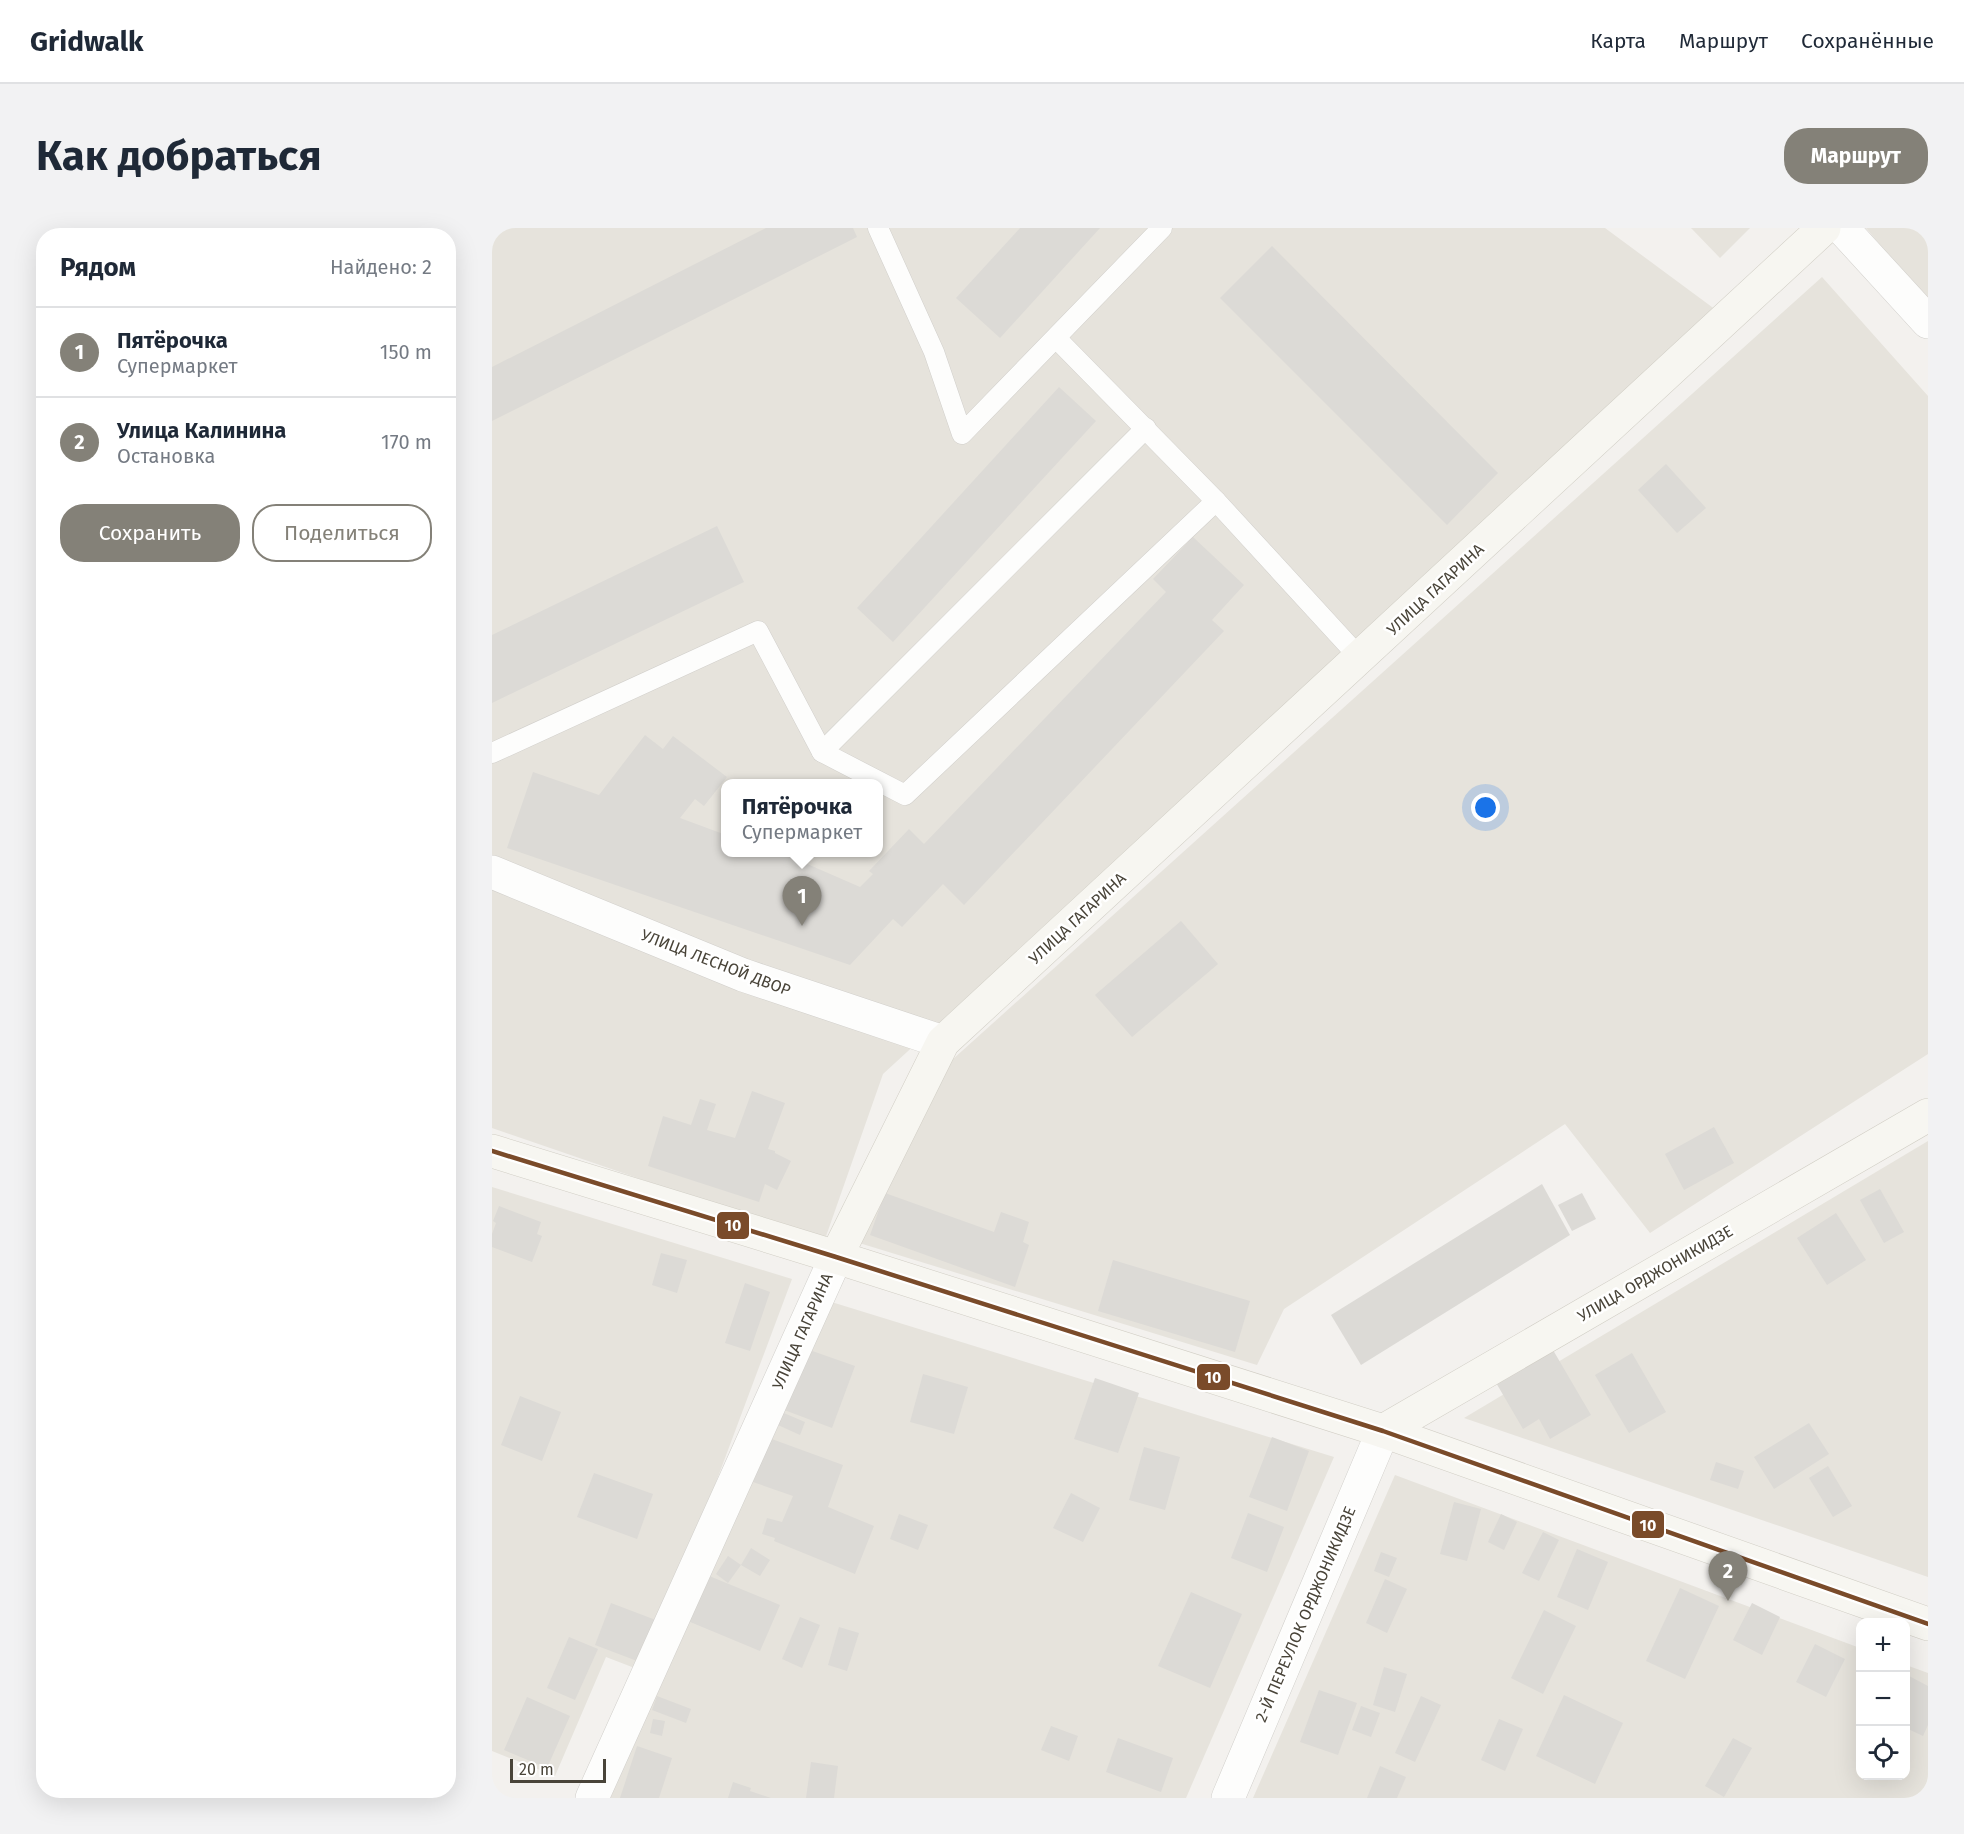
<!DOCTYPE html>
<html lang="ru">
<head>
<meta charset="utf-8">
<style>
	:root { --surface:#fff; --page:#f2f2f3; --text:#1f2937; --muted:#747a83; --line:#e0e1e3; --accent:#848178 }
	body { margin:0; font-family:"Fira Sans",sans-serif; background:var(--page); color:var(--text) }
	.controls { position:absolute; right:18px; bottom:18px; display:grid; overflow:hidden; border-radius:12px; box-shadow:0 6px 24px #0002 }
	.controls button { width:54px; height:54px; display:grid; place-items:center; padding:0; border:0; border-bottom:2px solid var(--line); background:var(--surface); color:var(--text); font:30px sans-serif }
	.scale { position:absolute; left:18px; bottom:15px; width:96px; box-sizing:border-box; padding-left:6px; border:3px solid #494439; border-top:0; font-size:16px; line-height:21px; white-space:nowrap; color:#494439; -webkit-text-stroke:4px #fff; paint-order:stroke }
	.you { position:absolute; left:994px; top:580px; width:21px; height:21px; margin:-15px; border:4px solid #fff; border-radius:50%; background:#1a73e8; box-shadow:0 0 0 9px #1a73e833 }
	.badge { display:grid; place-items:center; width:39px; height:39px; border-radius:50%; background:var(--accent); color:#fff; font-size:20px; font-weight:700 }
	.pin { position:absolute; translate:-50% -50px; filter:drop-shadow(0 2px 3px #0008) }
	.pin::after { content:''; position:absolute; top:32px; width:21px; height:18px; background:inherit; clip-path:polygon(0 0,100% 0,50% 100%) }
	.popup { position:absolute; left:229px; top:551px; width:162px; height:78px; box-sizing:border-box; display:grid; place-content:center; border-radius:12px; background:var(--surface); filter:drop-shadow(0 2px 4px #0005); font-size:20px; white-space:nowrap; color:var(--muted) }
	.popup b { font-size:22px; color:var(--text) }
	.popup::after { content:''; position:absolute; left:50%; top:100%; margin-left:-12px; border:12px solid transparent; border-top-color:var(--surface) }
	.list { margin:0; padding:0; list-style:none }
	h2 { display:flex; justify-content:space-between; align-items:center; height:78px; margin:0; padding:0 24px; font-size:26px }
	h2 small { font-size:20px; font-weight:400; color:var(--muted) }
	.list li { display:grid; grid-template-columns:39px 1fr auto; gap:18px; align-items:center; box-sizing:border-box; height:90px; padding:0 24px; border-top:2px solid var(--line) }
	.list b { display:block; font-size:22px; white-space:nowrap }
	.list p { margin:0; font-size:20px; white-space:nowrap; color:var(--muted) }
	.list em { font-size:20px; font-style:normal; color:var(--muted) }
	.actions { display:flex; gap:12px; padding:18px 24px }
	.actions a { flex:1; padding:14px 0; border:2px solid var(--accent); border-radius:24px; text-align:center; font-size:21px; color:var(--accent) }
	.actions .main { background:var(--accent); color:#fff }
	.icon { flex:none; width:33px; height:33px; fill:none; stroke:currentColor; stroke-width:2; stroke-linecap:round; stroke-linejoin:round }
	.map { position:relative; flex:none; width:1436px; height:1570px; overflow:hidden; border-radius:24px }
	header { display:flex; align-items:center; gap:36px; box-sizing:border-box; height:84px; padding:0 30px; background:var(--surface); border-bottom:2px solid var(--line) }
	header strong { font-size:28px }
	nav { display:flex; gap:33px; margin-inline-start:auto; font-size:21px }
	.intro { display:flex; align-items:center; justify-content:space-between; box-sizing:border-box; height:144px; padding:0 36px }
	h1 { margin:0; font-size:42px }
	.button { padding:15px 27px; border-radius:24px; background:var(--accent); color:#fff; font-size:21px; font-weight:700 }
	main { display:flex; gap:36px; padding:0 36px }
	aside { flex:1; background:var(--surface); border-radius:24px; box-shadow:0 6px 24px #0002 }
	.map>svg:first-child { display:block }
	.residential { fill:#e6e3dc; fill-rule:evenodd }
	.building { fill:#dcdad6 }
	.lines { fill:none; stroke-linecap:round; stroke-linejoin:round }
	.lane-casing { stroke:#d1cfcb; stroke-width:21 }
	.street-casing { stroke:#d1cfcb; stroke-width:34 }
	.secondary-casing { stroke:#d1cec5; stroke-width:34 }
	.lane { stroke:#fdfdfc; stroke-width:20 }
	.street { stroke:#fdfdfc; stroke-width:33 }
	.secondary { stroke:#f7f6f1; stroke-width:33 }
	.bus-1-casing { stroke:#fff; stroke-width:9 }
	.bus-1 { stroke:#7a4b2a; stroke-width:4.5 }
	.labels { text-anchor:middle; stroke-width:5; stroke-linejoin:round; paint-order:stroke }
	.street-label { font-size:16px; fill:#494439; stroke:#fff }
	.line-badge { stroke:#fff; stroke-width:2 }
	.badge-label { font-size:16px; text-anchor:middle; font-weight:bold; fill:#fff }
</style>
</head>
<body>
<header>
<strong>Gridwalk</strong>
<nav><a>Карта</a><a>Маршрут</a><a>Сохранённые</a></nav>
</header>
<div class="intro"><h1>Как добраться</h1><a class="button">Маршрут</a></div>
<main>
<aside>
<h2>Рядом<small>Найдено: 2</small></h2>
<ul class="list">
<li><span class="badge">1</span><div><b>Пятёрочка</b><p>Супермаркет</p></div><em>150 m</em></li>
<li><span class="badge">2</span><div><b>Улица Калинина</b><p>Остановка</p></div><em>170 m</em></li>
</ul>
<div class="actions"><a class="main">Сохранить</a><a>Поделиться</a></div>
</aside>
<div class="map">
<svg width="1436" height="1570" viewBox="0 0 1436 1570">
	<rect width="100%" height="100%" fill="#f3f1ee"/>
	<!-- residential -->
	<g class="residential">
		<path d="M0,0H1113L1224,82L391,846L332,1014L0,900ZM234,556H386V624H234Z"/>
		<path d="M1199,0H1258L1228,30Z"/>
		<path d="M1374,0H1436V74Z"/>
		<path d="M1330,49L1436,168V826L1158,1005L1073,896L792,1081L765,1137L364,1014L440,850Z"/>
		<path d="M1436,913V1349L972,1190Z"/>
		<path d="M0,959L300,1051L153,1444L114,1429L63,1548L0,1523Z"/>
		<path d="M320,1068L842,1229L694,1570H102Z"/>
		<path d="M903,1247L1368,1420V1548H1414V1437L1436,1445V1570H761Z"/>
	</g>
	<!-- building -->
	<g class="building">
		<path d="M274,0H361L365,9L0,193V139Z"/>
		<path d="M528,0H608L508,110L464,70Z"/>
		<path d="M780,18L1006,245L955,297L728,70Z"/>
		<path d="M567,159L604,193L401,414L365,380Z"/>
		<path d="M1174,236L1214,280L1185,305L1146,262Z"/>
		<path d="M225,298L252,354L0,475V407Z"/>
		<path d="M701,309L752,357L720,392L732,403L472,677L451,656L410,699L401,691L358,737L15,620L41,544L107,567L153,507L171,521L181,508L235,549L212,578L203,571L188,590L234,607V624H323L313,635L368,659L381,646L377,643L417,601L432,616L674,364L661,351Z"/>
		<path d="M689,693L726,736L640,809L603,767Z"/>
		<path d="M260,863L293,875L276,921L283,923V925L299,933L285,962L273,956L267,974L156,938L171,888L199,897L208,871L224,876L215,902L243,910Z"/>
		<path d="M1222,899L1242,935L1192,962L1173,926Z"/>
		<path d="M1050,956L1078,1007L869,1137L839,1087Z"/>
		<path d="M1388,961L1412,1004L1392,1015L1368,972Z"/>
		<path d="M393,965L502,1004L509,984L537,994L531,1014L537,1017L523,1059L378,1007Z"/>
		<path d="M1090,965L1104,991L1080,1003L1066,977Z"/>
		<path d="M7,978L49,994L45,1006L50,1008L40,1034L0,1019V1006L4,995L1,993Z"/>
		<path d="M1344,985L1374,1032L1335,1057L1305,1010Z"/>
		<path d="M169,1025L195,1032L185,1065L160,1057Z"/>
		<path d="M621,1032L758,1073L743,1124L606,1083Z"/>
		<path d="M253,1055L278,1064L258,1123L233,1115Z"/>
		<path d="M309,1119L363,1138L340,1200L287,1180Z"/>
		<path d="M1061,1122L1099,1187L1058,1211L1047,1191L1031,1201L1003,1153Z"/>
		<path d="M1140,1125L1174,1184L1137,1205L1103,1147Z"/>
		<path d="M431,1146L476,1159L462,1206L418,1194Z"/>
		<path d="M603,1150L647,1165L626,1225L582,1211Z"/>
		<path d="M28,1168L69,1184L50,1233L9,1217Z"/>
		<path d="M280,1180L313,1194L308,1207L275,1192Z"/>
		<path d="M1317,1195L1337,1226L1282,1261L1262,1229Z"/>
		<path d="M780,1209L817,1223L795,1283L757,1269Z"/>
		<path d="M277,1210L351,1237L336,1279L382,1298L363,1346L282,1313L283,1310L270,1306L275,1290L290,1294L301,1268L261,1254Z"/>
		<path d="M652,1219L688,1229L673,1282L637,1272Z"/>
		<path d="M1224,1234L1252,1243L1246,1261L1218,1252Z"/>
		<path d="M1336,1238L1360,1278L1341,1289L1317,1250Z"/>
		<path d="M102,1245L161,1266L145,1311L85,1289Z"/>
		<path d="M579,1265L608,1280L591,1314L561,1300Z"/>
		<path d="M962,1274L989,1281L975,1333L948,1326Z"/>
		<path d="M756,1285L792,1299L775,1344L739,1330Z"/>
		<path d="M407,1286L436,1297L426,1322L398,1311Z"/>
		<path d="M1009,1286L1025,1294L1012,1322L996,1314Z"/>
		<path d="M1051,1304L1067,1312L1047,1353L1030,1345Z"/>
		<path d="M259,1320L278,1332L268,1348L249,1337Z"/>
		<path d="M1085,1321L1116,1334L1096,1382L1065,1369Z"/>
		<path d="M889,1324L905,1330L897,1349L882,1343Z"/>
		<path d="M236,1328L249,1337L236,1355L224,1346Z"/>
		<path d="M210,1345L288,1377L268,1423L191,1391Z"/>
		<path d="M893,1351L915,1361L895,1405L874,1395Z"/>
		<path d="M1188,1360L1227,1378L1193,1451L1154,1433Z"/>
		<path d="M699,1364L750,1386L718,1460L666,1438Z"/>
		<path d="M119,1375L169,1394L153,1436L103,1417Z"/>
		<path d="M1260,1375L1288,1389L1270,1427L1241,1412Z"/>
		<path d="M1052,1382L1084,1398L1051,1466L1019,1450Z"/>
		<path d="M308,1389L328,1397L310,1440L290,1431Z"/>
		<path d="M347,1399L367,1405L355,1443L336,1437Z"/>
		<path d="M77,1409L106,1421L83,1472L55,1460Z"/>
		<path d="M1323,1416L1353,1431L1334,1469L1304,1454Z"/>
		<path d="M892,1439L915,1446L903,1484L881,1477Z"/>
		<path d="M1417,1448L1436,1458V1497L1431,1508L1414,1500V1455Z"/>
		<path d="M827,1462L865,1475L846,1527L808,1514Z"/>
		<path d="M1072,1467L1131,1495L1103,1556L1044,1528Z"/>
		<path d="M165,1468L199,1481L194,1495L160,1482Z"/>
		<path d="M929,1468L949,1477L923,1534L903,1525Z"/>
		<path d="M35,1469L78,1488L55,1540L12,1522Z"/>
		<path d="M869,1478L888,1485L879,1509L860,1502Z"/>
		<path d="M161,1491L173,1493L170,1508L158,1505Z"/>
		<path d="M1007,1491L1031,1501L1013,1543L989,1532Z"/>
		<path d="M559,1498L586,1508L577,1533L549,1522Z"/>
		<path d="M626,1510L681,1530L669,1564L614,1544Z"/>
		<path d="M1241,1510L1260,1520L1232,1569L1213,1558Z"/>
		<path d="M145,1518L180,1530L167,1570H128Z"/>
		<path d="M319,1534L346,1538L342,1570H314Z"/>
		<path d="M888,1538L914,1549L905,1570H875Z"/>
		<path d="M241,1554L259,1560L258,1563L279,1570H236Z"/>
	</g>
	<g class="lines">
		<defs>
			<g id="lane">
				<path d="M386,0L442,124L470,206L670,0"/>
				<path d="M564,110L724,273L868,430"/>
				<path d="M330,524L654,200"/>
				<path d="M0,525L266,403L330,524L413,567L724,273"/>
			</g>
			<g id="street">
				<path d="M1350,0L1436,94"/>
				<path d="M0,644L251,747L451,814"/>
				<path d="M100,1570L344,1029"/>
				<path d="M736,1570L891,1203"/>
			</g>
			<g id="secondary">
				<path d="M0,923L344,1029L891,1203L1436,1396"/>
				<path d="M344,1029L451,814L1332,0"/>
				<path d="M891,1203L1436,887"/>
			</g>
		</defs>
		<!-- lane casing -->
		<use href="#lane" class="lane-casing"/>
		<!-- street casing -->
		<use href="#street" class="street-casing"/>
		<!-- secondary casing -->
		<use href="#secondary" class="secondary-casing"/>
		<!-- lane -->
		<use href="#lane" class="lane"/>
		<!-- street -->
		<use href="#street" class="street"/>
		<!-- secondary -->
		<use href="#secondary" class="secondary"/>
		<defs>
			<path id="bus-1" d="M0,923L344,1029L891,1203L1436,1396"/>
		</defs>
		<!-- bus-1 casing -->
		<use href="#bus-1" class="bus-1-casing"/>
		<!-- bus-1 -->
		<use href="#bus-1" class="bus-1"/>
	</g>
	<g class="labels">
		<!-- street labels -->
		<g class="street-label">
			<text transform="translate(943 361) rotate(-43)" y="6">УЛИЦА ГАГАРИНА</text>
			<text transform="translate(585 690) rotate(-43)" y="6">УЛИЦА ГАГАРИНА</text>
			<text transform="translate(224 734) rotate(21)" y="6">УЛИЦА ЛЕСНОЙ ДВОР</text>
			<text transform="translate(1163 1045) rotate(-30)" y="6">УЛИЦА ОРДЖОНИКИДЗЕ</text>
			<text transform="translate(310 1103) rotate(-66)" y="6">УЛИЦА ГАГАРИНА</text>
			<text transform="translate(813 1386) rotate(-67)" y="6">2-Й ПЕРЕУЛОК ОРДЖОНИКИДЗЕ</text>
		</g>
	</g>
	<g class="line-badge">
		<rect x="224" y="983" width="34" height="29" rx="6" fill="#7a4b2a"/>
		<rect x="704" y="1135" width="35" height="28" rx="6" fill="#7a4b2a"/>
		<rect x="1139" y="1282" width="34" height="29" rx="6" fill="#7a4b2a"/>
	</g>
	<g class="badge-label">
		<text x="241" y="1003">10</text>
		<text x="721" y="1155">10</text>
		<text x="1156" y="1303">10</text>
	</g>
</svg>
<div class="controls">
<button>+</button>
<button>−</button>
<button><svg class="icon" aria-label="locate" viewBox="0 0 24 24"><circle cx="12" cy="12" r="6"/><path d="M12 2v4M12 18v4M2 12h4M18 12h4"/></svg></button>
</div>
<div class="scale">20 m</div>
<div class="you"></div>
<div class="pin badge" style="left:310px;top:698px">1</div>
<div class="popup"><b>Пятёрочка</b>Супермаркет</div>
<div class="pin badge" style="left:1236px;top:1373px">2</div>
</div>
</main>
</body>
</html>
